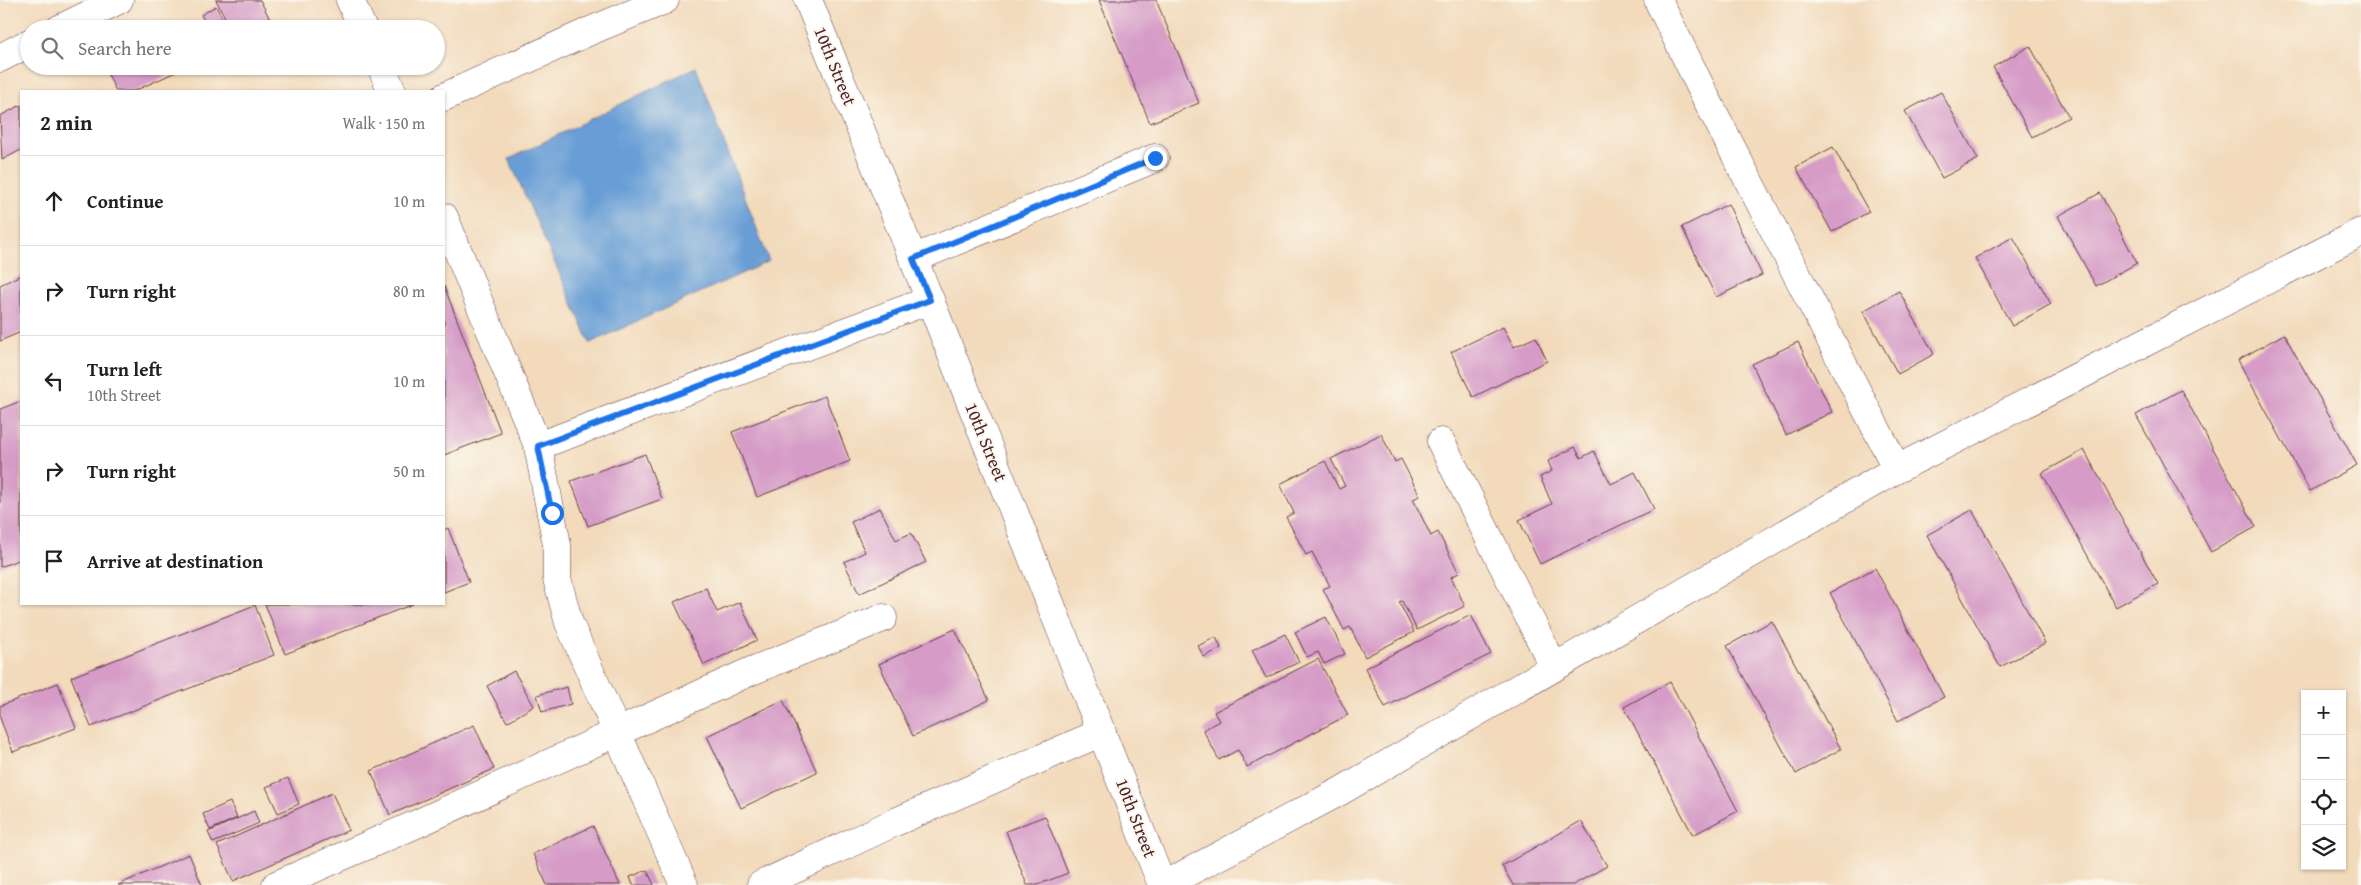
<!DOCTYPE html>
<html lang="en">
<head>
<meta charset="utf-8">
<style>
	:root { --surface:#fff; --page:#f6f6f6; --text:#202124; --muted:#757577; --line:#e0e0e0 }
	body { margin:0; font-family:"Gentium Book Plus",serif; background:var(--page); color:var(--text) }
	.controls { position:absolute; right:15px; bottom:15px; display:grid; overflow:hidden; border-radius:0px; box-shadow:0 1px 4px #0004 }
	.controls button { width:45px; height:45px; display:grid; place-items:center; padding:0; border:0; border-bottom:1px solid var(--line); background:var(--surface); color:var(--text); font:25px sans-serif }
	.stop { position:absolute; width:15px; height:15px; margin:-11px; border:4px solid #1a73e8; border-radius:50%; background:#fff }
	.stop.end { background:#1a73e8; border-color:#fff; box-shadow:0 1px 5px #0008 }
	.list { margin:0; padding:0; list-style:none }
	h2 { display:flex; justify-content:space-between; align-items:center; height:65px; margin:0; padding:0 20px; font-size:21px }
	h2 small { font-size:16px; font-weight:400; color:var(--muted) }
	.list li { display:grid; grid-template-columns:32px 1fr auto; gap:15px; align-items:center; box-sizing:border-box; height:90px; padding:0 20px; border-top:1px solid var(--line) }
	.list b { display:block; font-size:19px; white-space:nowrap }
	.list p { margin:0; font-size:16px; white-space:nowrap; color:var(--muted) }
	.list em { font-size:16px; font-style:normal; color:var(--muted) }
	.icon { flex:none; width:28px; height:28px; fill:none; stroke:currentColor; stroke-width:2; stroke-linecap:round; stroke-linejoin:round }
	.map { position:relative; flex:none; width:2361px; height:885px; overflow:hidden }
	.search { position:absolute; background:var(--surface); box-shadow:0 1px 4px #0004; left:20px; top:20px; width:425px; height:55px; display:flex; align-items:center; gap:12px; box-sizing:border-box; padding:0 18px; border-radius:28px; color:var(--muted); font-size:19px }
	.panel { position:absolute; background:var(--surface); box-shadow:0 1px 4px #0004; left:20px; top:90px; width:425px; height:515px; border-radius:0px }
	.map>svg:first-child { display:block }
	.water { fill:#679ed5; stroke:#585e80 }
	.building { fill:#d69cc7 }
	.lines { fill:none; stroke-linecap:round; stroke-linejoin:round }
	.minor-casing { stroke:#633b41; stroke-width:29 }
	.minor { stroke:#fff; stroke-width:28 }
	.route { stroke:#1a73e8; stroke-width:6 }
	.labels { text-anchor:middle; stroke-width:4; stroke-linejoin:round; paint-order:stroke }
	.street-label { font-size:18px; fill:#4a1f2b; stroke:#fbf7ec }
</style>
</head>
<body>
<div class="map">
<svg width="2361" height="885" viewBox="0 0 2361 885">
	<rect width="100%" height="100%" fill="#fbf7ec"/>
	<filter id="ink" filterUnits="userSpaceOnUse"><feTurbulence type="fractalNoise" baseFrequency=".02" numOctaves="2"/><feDisplacementMap in="SourceGraphic" scale="10" xChannelSelector="R" yChannelSelector="G"/><feConvolveMatrix kernelMatrix="1 2 1 2 8 2 1 2 1" color-interpolation-filters="sRGB"/></filter>
	<filter id="wash" filterUnits="userSpaceOnUse"><feTurbulence type="fractalNoise" baseFrequency=".0096" numOctaves="4" result="noise"/><feDisplacementMap in="SourceGraphic" scale="20" xChannelSelector="R" yChannelSelector="G"/><feGaussianBlur stdDeviation="1.12" result="paint"/><feColorMatrix in="noise" values="0 0 0 0 0 0 0 0 0 0 0 0 0 0 0 0 0 1.4 0 .05"/><feComposite in="paint" operator="in"/></filter>
	<g filter="url(#wash)">
		<rect width="100%" height="100%" fill="#f2dabb"/>
		<!-- water -->
		<path class="water" d="M696,67L769,261L590,343L509,159Z"/>
		<g id="blocks">
			<!-- building -->
			<g class="building">
				<path d="M216,0H260L272,23L262,29H231Z"/>
				<path d="M1099,0H1156L1199,103L1150,123Z"/>
				<path d="M216,6L228,29H209L201,15Z"/>
				<path d="M2030,46L2069,117L2032,137L1993,67Z"/>
				<path d="M104,66H178L180,70L134,91H116Z"/>
				<path d="M1941,92L1978,159L1942,178L1905,111Z"/>
				<path d="M21,105V150L2,160L0,116Z"/>
				<path d="M1833,147L1869,212L1832,232L1796,167Z"/>
				<path d="M2100,193L2137,263L2096,286L2058,216Z"/>
				<path d="M1728,204L1762,275L1716,297L1682,227Z"/>
				<path d="M2013,237L2051,304L2012,326L1975,258Z"/>
				<path d="M21,275V332L0,341V285Z"/>
				<path d="M444,286L501,433L444,455Z"/>
				<path d="M1899,291L1934,354L1898,374L1863,311Z"/>
				<path d="M1503,327L1514,347L1536,337L1547,361L1473,397L1451,352Z"/>
				<path d="M2284,334L2357,465L2310,491L2238,360Z"/>
				<path d="M1798,342L1832,412L1786,435L1752,364Z"/>
				<path d="M2181,390L2256,527L2211,552L2136,415Z"/>
				<path d="M825,396L850,461L757,497L732,432Z"/>
				<path d="M21,401V559L0,567V409Z"/>
				<path d="M1381,434L1395,462L1401,459L1420,496L1413,499L1431,536L1438,532L1459,573L1451,577L1465,606L1417,630L1402,601L1399,602L1414,632L1365,657L1350,627L1344,630L1323,589L1330,586L1312,552L1306,555L1286,517L1294,513L1280,484L1325,461L1339,489L1345,486L1331,459Z"/>
				<path d="M1575,447L1581,458L1594,451L1611,484L1635,472L1654,509L1540,564L1519,520L1552,504L1540,477L1552,471L1548,461Z"/>
				<path d="M2084,450L2158,584L2116,607L2042,473Z"/>
				<path d="M645,454L662,499L588,526L571,481Z"/>
				<path d="M880,508L896,540L911,533L926,562L859,594L844,562L865,552L851,522Z"/>
				<path d="M1972,510L2045,643L2000,667L1927,535Z"/>
				<path d="M448,528L469,582L444,592V530Z"/>
				<path d="M1875,568L1944,697L1898,721L1830,593Z"/>
				<path d="M706,588L717,612L740,602L757,640L704,665L674,602Z"/>
				<path d="M265,604H413L285,654Z"/>
				<path d="M255,605L274,655L91,727L71,677Z"/>
				<path d="M1471,615L1491,654L1385,707L1365,668Z"/>
				<path d="M1326,617L1345,654L1324,664L1318,652L1307,657L1295,632Z"/>
				<path d="M1772,621L1841,749L1796,774L1727,646Z"/>
				<path d="M955,629L989,700L913,736L879,664Z"/>
				<path d="M1285,634L1299,662L1266,678L1252,650Z"/>
				<path d="M1216,637L1221,648L1204,657L1198,646Z"/>
				<path d="M1318,659L1348,715L1247,767L1238,750L1219,760L1203,730L1219,721L1214,712Z"/>
				<path d="M514,671L534,706L507,722L487,686Z"/>
				<path d="M1670,682L1738,811L1693,835L1624,707Z"/>
				<path d="M58,683L76,728L13,752L0,718V706Z"/>
				<path d="M567,687L571,704L542,712L537,695Z"/>
				<path d="M783,700L817,772L741,808L707,736Z"/>
				<path d="M474,725L494,769L390,815L371,771Z"/>
				<path d="M288,778L299,804L278,813L266,787Z"/>
				<path d="M332,793L349,830L233,881L217,845Z"/>
				<path d="M230,802L237,818L210,830L203,814Z"/>
				<path d="M254,811L259,823L213,843L208,832Z"/>
				<path d="M1045,816L1068,873L1037,885H1027L1006,831Z"/>
				<path d="M1581,821L1607,866L1573,885H1513L1502,866Z"/>
				<path d="M593,826L620,885H547L533,854Z"/>
				<path d="M189,854L202,885H118Z"/>
				<path d="M647,870L654,885H633L630,877Z"/>
			</g>
		</g>
	</g>
	<g filter="url(#ink)">
		<use href="#blocks" fill-opacity="0" stroke="#633b41" stroke-width="1"/>
		<g class="lines">
			<defs>
				<g id="minor">
					<path d="M350,0L363,29"/>
					<path d="M808,0L930,300L1162,885"/>
					<path d="M1658,0L1706,98L1897,469"/>
					<path d="M59,29L119,0"/>
					<path d="M0,58L29,43"/>
					<path d="M381,66L392,91"/>
					<path d="M444,97L590,31L665,0"/>
					<path d="M444,217L538,446L557,545V579L569,623L684,885"/>
					<path d="M913,259L1155,158"/>
					<path d="M1441,442L1554,667"/>
					<path d="M538,446L930,300"/>
					<path d="M276,885L412,826L749,672L883,618"/>
					<path d="M761,885L893,823L1102,732"/>
					<path d="M1164,885L1339,792L1897,469L2361,232"/>
				</g>
			</defs>
			<!-- minor casing -->
			<use href="#minor" class="minor-casing"/>
			<!-- minor -->
			<use href="#minor" class="minor"/>
		</g>
	</g>
	<g class="lines" filter="url(#ink)">
		<!-- route -->
		<path class="route" d="M552,513L538,446L930,300L913,259L1155,158"/>
	</g>
	<g class="labels">
		<!-- street labels -->
		<g class="street-label">
			<text transform="translate(835 66) rotate(68)" y="6">10th Street</text>
			<text transform="translate(986 442) rotate(68)" y="6">10th Street</text>
			<text transform="translate(1136 818) rotate(69)" y="6">10th Street</text>
		</g>
	</g>
</svg>
<div class="controls">
<button>+</button>
<button>−</button>
<button><svg class="icon" aria-label="locate" viewBox="0 0 24 24"><circle cx="12" cy="12" r="6"/><path d="M12 2v4M12 18v4M2 12h4M18 12h4"/></svg></button>
<button><svg class="icon" aria-label="layers" viewBox="0 0 24 24"><path d="M12 4l9 5-9 5-9-5zM3 14l9 5 9-5"/></svg></button>
</div>
<div class="stop" style="left:552px;top:513px"></div>
<div class="stop end" style="left:1155px;top:158px"></div>
<div class="search"><svg class="icon" aria-label="search" viewBox="0 0 24 24"><circle cx="10" cy="10" r="6"/><path d="M15 15l6 6"/></svg>Search here</div>
<section class="panel">
<h2>2 min<small>Walk · 150 m</small></h2>
<ul class="list">
<li><svg class="icon" aria-label="ahead" viewBox="0 0 24 24"><path d="M12 20V5M6 11l6-6 6 6"/></svg><div><b>Continue</b></div><em>10 m</em></li>
<li><svg class="icon" aria-label="right" viewBox="0 0 24 24"><path d="M7 20v-9h11M14 6l5 5-5 5"/></svg><div><b>Turn right</b></div><em>80 m</em></li>
<li><svg class="icon" aria-label="left" viewBox="0 0 24 24"><path d="M17 20v-9H6M10 6l-5 5 5 5"/></svg><div><b>Turn left</b><p>10th Street</p></div><em>10 m</em></li>
<li><svg class="icon" aria-label="right" viewBox="0 0 24 24"><path d="M7 20v-9h11M14 6l5 5-5 5"/></svg><div><b>Turn right</b></div><em>50 m</em></li>
<li><svg class="icon" aria-label="arrive" viewBox="0 0 24 24"><path d="M6 21V4h12l-3 4 3 4H6"/></svg><div><b>Arrive at destination</b></div></li>
</ul>
</section>
</div>
</body>
</html>
